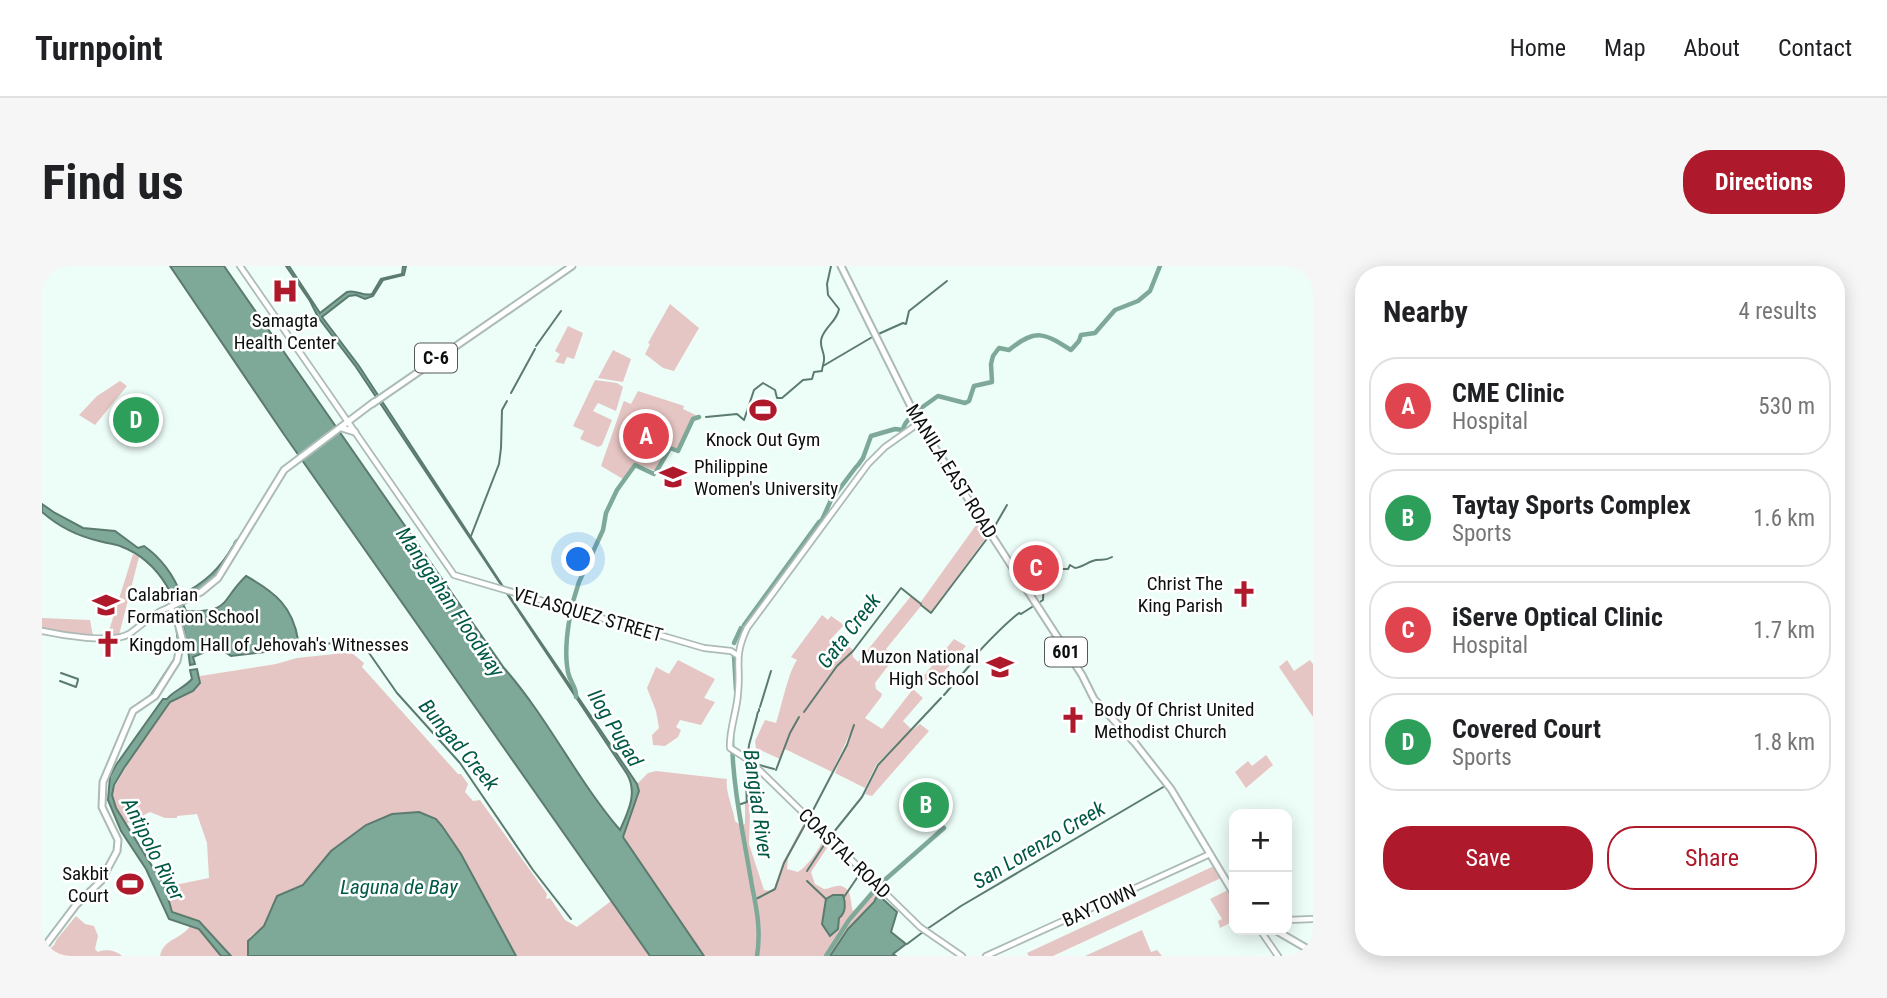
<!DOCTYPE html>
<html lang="en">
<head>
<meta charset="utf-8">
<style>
	:root { --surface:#fff; --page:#f6f6f6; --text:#202124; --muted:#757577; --line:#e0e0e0; --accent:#ae1a2b }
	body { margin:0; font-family:"Roboto Condensed",sans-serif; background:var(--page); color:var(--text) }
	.controls { position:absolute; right:21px; bottom:21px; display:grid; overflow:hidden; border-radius:14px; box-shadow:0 4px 18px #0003 }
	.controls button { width:63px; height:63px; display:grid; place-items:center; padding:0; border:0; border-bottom:2px solid var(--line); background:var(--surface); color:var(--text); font:35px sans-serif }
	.you { position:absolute; left:537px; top:294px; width:24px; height:24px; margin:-18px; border:5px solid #fff; border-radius:50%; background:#1a73e8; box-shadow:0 0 0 10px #1a73e833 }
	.badge { display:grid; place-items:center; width:46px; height:46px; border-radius:50%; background:var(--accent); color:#fff; font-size:23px; font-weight:700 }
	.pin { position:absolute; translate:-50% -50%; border:4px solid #fff; box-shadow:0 2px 7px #0006 }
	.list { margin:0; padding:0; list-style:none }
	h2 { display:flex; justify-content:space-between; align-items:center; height:91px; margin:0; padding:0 28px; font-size:30px }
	h2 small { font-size:23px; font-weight:400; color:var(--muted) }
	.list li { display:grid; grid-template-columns:46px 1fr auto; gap:21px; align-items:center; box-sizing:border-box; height:98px; margin:0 14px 14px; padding:0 14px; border:2px solid var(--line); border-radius:28px }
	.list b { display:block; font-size:26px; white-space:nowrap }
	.list p { margin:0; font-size:23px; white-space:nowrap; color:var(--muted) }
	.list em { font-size:23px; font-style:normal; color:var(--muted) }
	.actions { display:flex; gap:14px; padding:21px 28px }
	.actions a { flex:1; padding:16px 0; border:2px solid var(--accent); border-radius:28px; text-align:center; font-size:24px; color:var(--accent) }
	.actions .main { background:var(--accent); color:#fff }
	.map { position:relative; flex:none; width:1271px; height:690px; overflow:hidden; border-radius:28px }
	header { display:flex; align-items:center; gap:42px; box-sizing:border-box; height:98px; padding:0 35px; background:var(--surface); border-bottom:2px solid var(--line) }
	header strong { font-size:33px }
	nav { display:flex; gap:38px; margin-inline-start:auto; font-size:24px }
	.intro { display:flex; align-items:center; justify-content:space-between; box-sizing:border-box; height:168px; padding:0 42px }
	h1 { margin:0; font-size:49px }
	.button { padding:18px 32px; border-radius:28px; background:var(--accent); color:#fff; font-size:24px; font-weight:700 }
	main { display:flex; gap:42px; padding:0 42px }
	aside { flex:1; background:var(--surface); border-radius:28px; box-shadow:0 4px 18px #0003 }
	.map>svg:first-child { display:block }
	.green { fill:#e6c6c4; fill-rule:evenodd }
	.water { fill:#7ea999; stroke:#5c7b6f; stroke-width:2 }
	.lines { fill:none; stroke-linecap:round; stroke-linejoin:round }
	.stream { stroke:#5c7b6f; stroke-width:2 }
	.canal { stroke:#7ea999; stroke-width:3.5 }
	.river { stroke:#7ea999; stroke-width:4.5 }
	.secondary-casing { stroke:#adbbb6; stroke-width:8 }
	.primary-casing { stroke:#adbbb6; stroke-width:9 }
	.secondary { stroke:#fff; stroke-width:4.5 }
	.primary { stroke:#fff; stroke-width:5 }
	.labels { text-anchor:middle; stroke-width:5; stroke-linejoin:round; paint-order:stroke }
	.shield { fill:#fff; stroke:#545856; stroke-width:2 }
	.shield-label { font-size:18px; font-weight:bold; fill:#0b100e }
	.poi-label { font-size:19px; fill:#0b100e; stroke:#fff; text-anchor:start }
	.street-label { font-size:19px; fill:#0b100e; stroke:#fff }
	.water-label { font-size:21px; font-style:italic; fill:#005945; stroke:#fff }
</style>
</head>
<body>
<header>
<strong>Turnpoint</strong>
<nav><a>Home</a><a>Map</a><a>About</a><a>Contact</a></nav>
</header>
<div class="intro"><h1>Find us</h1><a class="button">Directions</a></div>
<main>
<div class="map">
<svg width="1271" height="690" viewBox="0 0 1271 690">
	<rect width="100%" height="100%" fill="#edfdf7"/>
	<!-- green -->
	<g class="green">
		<path d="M628,38L657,62L632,105L621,102L603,88L608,78L606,77Z"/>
		<path d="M526,60L541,67L532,93L525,91L522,98L513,96L518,88L513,85Z"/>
		<path d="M571,84L589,93L581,116L556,112Z"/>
		<path d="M553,114L575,117L581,121L574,145L556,137L551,145L570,154L560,179L556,181L538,173L542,165L531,160Z"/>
		<path d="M78,115L85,120L53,159L37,149L55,130Z"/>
		<path d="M596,125L642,140L641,143L656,150L650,153L636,183L627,181L614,205L592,197L581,213L559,200L581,137L582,135L589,138Z"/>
		<path d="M937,255L946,269L889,346L879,340L844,383L852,392L833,417L834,423L840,428L839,431L823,452L840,463L871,423L881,432L861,455L869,463L834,499L823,522L793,507L812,459L790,506L745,484L741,483L738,493L714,482L713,475L723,454L734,457C740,439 746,407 755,394L749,391L780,349L786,354L789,350L802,359L787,375L796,382L802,376L810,383L811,391L816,396L869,330L878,337Z"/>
		<path d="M91,288L97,291L77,369L65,371Z"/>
		<path d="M0,352L48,354L51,370L0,363Z"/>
		<path d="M912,373L924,380L890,420L880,412Z"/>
		<path d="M302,387L311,388L322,397L320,401L416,508H419L426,518L423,526L431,535L438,534L505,628L504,633L508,632L523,654L535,661L569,635L608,690H474L419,588L400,560L394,553L377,546L350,548L324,559L289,585L261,619L235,630L222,660L208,671L206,690H189L157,655L130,646L123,621L167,612L165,577L155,548L135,550V552H123L108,546L84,558C78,549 70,539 70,528C70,520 119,445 127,437C135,428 148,427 158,417V410L234,398L255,392Z"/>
		<path d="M636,394L673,413L662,432L673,436L659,459L638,454L634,461L639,464L636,471L623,480L611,479L610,469L617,462L614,445L605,422L614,401L627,408Z"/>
		<path d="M1245,394L1252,405L1268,394L1271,398V451L1237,401Z"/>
		<path d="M878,458L887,465L830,530L823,528L837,499L862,471Z"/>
		<path d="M1224,489L1231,499L1204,522L1193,506L1206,495L1210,500Z"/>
		<path d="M614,505L685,513C683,526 691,541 693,555L699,560L703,558V513L709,511L707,578L722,624L730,625L732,622L741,596L762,557L764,559L746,592L745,603L756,606C766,599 774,588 780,576L785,582L769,606L773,618L782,623C787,623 794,619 799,620C811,623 808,638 811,645L831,625L834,632L806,663L788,690H662L581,571L597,525L595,518L606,507ZM801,629C803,642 799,645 796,655C795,658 796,662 794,665L788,670L780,658L783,636L786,631Z"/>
		<path d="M887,513L893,514L901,524L900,556L885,563L876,558L873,546H867V532L873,531L876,517Z"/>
		<path d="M1172,600L1179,612L1011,690H987L985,687Z"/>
		<path d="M1186,624L1192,634V655L1178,662L1176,655L1180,653L1168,633Z"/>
		<path d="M34,650L43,658L52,660L56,670L53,683L56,686C62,683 74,684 80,690H0L12,679L15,673Z"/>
		<path d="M149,658L157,663L179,690H118C121,672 142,673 149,658Z"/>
		<path d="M1100,664L1109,686L1115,684L1120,690H1043Z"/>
	</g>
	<!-- water -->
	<g class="water">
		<path d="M128,0H182L462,402C506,452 535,514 578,564C586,546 596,527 585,508L314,101L276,51L268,35L244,0H247L278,47L305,26C314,23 321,31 330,28L339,13L360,8L361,0H364L362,9L341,14L331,30L323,33L314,29L307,30L280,51L317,100L464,325L595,518L597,525L581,571L662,690H608L241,167Z"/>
		<path d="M0,238L13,247L41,262L73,265L96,282L102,280C118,291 132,309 139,329C162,317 178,303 191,280L193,281L168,317L141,338L144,345C189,347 178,335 204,310C233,326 251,341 256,374L250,379H256V382L189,390L174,380L160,382L161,387L151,391L153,398L148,399C143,353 127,298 78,280C72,278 64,277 57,275C35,270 17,261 0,246Z"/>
		<path d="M155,403L158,417L151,425L128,436L82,502L72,519L70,529L74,542L123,621L130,646L157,655L189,690H179L157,663L127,653L104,603L79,565L66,534L68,510L74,499L121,433H125C131,425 142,422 150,413L148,404Z"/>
		<path d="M377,546L394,553L400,560L419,588L474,690H206V675L222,660L235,630L261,619L289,585L324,559L350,548Z"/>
		<path d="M832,625L855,646L849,666L864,678L851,688L854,690H788L806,663L832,636L835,630Z"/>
		<path d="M791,629H801C804,637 804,647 797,652L796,663L788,670L780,658L784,633Z"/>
	</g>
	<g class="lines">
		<!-- stream -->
		<g class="stream">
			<path d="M494,80L519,45"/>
			<path d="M781,100L832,70L861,57L864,58L867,45L905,15"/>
			<path d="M469,127L493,83"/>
			<path d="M664,151L695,148L702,154L712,124L721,117L733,124L735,132H740L761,114L770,113L772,106L780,105C780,101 782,97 782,94C783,85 776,80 780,71C784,60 795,55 797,43L786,29L785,18L789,0"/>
			<path d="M950,265L965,239"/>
			<path d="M429,270L457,198L459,182L460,144L465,135"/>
			<path d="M879,339L889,347L947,270"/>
			<path d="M125,345L134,360L136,376"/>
			<path d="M256,381L318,374L355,427L418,497L491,604L529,653"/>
			<path d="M19,407L36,413"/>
			<path d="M18,415L34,421L36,414"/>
			<path d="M902,429L928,399L929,394C945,377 959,361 977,347L979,348L1001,334L1002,312L1014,303H1026L1028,299L1033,302C1041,301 1047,295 1054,294C1061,293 1063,295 1070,291"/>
			<path d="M108,430L133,392"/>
			<path d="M718,441L729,405"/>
			<path d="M717,445V443"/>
			<path d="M762,446L795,400L811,385L859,322L879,338"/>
			<path d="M715,449L716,446"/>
			<path d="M707,479L715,450"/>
			<path d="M705,490L707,480"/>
			<path d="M714,498L732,503"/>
			<path d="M734,504L748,467L757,451"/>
			<path d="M696,539L705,536L704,503L705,500L710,501"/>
			<path d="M768,550L805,479L812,459"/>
			<path d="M783,577L820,531L836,499L899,432"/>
			<path d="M765,605L782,579"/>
			<path d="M765,615L784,633"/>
			<path d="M802,631L819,606"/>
			<path d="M714,633L733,623L742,597L765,555"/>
			<path d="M885,663L919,640L1123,520"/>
			<path d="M865,678L881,666"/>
		</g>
		<!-- canal -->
		<path class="canal" d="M586,170L592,178L591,180L585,178L584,174L580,175Z"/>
		<!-- river -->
		<g class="river">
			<path d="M816,199L821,192L829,170L853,163L861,164C862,152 885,138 896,130L923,137L927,135L932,120L950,116L949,98L951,90L957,82L967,84C994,62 1002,67 1029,84L1037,75L1039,69L1053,67L1073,44L1096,35L1108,25L1118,0"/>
			<path d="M193,278L195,275"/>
			<path d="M529,342L537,316L561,264L564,247L575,224L593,199L612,208L614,206L628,182L636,185L651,153L657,151"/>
			<path d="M529,345C525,365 522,386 526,406C528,417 535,421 534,431"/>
			<path d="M702,359L777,256L780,254L789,234L814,201"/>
			<path d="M692,377L699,362"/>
			<path d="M692,390L694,424"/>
			<path d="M690,470C690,520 702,571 710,620C715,644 719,665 715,690"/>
			<path d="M784,690L807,654L837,619L902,562"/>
		</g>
		<defs>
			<g id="secondary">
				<path d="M198,0L412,309L662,382L689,385L695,389"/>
				<path d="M877,157L843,181L826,198L705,362C691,392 699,398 696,427C695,446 687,463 688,482L707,494L878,661L920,690"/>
				<path d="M0,365C18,369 71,378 87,368C101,358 111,347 128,341"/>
				<path d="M1245,654L1271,653"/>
				<path d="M1218,664L1236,690"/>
				<path d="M944,690L1168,588"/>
			</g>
			<g id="primary">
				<path d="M799,0L877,157L1040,409L1052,433L1093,477L1129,523L1192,628"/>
				<path d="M330,138L530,0"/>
				<path d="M300,162L313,166"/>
				<path d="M1233,664L1271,686"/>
				<path d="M0,684L34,639L59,615L75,585L76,574L60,541L61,516L91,445L113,430L135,395L140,372L136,357L128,341L159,326L176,312L242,204L332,136"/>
			</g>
		</defs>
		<!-- secondary casing -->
		<use href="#secondary" class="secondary-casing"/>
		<!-- primary casing -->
		<use href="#primary" class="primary-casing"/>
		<!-- secondary -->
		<use href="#secondary" class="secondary"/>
		<!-- primary -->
		<use href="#primary" class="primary"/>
	</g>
	<!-- icons -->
	<defs>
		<symbol id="hospital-bare" viewBox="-9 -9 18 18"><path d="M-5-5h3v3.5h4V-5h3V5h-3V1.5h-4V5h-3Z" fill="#ae1a2b" stroke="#fff" stroke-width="2.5" paint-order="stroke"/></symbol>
		<symbol id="stadium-bare" viewBox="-9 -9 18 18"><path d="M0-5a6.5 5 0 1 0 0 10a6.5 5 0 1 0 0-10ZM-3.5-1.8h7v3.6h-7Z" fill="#ae1a2b" stroke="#fff" stroke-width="2.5" paint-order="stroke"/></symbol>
		<symbol id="university-bare" viewBox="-9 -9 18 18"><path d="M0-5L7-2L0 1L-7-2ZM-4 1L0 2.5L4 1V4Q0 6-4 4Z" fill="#ae1a2b" stroke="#fff" stroke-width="2.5" paint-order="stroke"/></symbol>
		<symbol id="church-bare" viewBox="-9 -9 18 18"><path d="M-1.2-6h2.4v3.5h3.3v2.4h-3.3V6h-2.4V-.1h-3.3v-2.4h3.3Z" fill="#ae1a2b" stroke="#fff" stroke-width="2.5" paint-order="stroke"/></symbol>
		<symbol id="school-bare" viewBox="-9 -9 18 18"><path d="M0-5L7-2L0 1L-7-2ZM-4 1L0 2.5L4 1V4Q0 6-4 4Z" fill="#ae1a2b" stroke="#fff" stroke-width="2.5" paint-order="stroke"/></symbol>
	</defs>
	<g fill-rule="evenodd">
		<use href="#hospital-bare" x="224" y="6" width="38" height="38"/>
		<use href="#stadium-bare" x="702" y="125" width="38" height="38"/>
		<use href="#university-bare" x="612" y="192" width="38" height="38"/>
		<use href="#church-bare" x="1183" y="309" width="38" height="38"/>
		<use href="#university-bare" x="45" y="320" width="38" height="38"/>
		<use href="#church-bare" x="47" y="359" width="38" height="38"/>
		<use href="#school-bare" x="939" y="382" width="38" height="38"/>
		<use href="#church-bare" x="1012" y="435" width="38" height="38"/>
		<use href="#stadium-bare" x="69" y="599" width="38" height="38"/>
	</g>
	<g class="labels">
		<!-- shield labels -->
		<g class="shield">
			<rect x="373" y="77.5" width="42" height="29" rx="5"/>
			<rect x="1003" y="371.5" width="42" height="29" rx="5"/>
		</g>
		<g class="shield-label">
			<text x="394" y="98">C-6</text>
			<text x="1024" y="392">601</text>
		</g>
		<!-- poi labels -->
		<g class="poi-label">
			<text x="243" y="61" text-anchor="middle">Samagta<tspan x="243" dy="22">Health Center</tspan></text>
			<text x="721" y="180" text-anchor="middle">Knock Out Gym</text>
			<text x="652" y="207">Philippine<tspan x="652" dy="22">Women's University</tspan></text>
			<text x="1181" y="324" text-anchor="end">Christ The<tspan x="1181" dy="22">King Parish</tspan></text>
			<text x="85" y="335">Calabrian<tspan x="85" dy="22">Formation School</tspan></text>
			<text x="87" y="385">Kingdom Hall of Jehovah's Witnesses</text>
			<text x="937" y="397" text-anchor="end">Muzon National<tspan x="937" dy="22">High School</tspan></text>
			<text x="1052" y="450">Body Of Christ United<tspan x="1052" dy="22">Methodist Church</tspan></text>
			<text x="67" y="614" text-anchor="end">Sakbit<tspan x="67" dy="22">Court</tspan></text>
		</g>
		<!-- street labels -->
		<g class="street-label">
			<text transform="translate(910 205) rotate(58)" y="7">MANILA EAST ROAD</text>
			<text transform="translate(546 348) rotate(16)" y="7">VELASQUEZ STREET</text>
			<text transform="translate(803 587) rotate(44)" y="7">COASTAL ROAD</text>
			<text transform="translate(1057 639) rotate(-24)" y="7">BAYTOWN</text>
		</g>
		<!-- water labels -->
		<g class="water-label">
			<text transform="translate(408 336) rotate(56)" y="7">Manggahan Floodway</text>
			<text transform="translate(807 365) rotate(-52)" y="7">Gata Creek</text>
			<text transform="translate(573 462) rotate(59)" y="7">Ilog Pugad</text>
			<text transform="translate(417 479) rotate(50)" y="7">Bungad Creek</text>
			<text transform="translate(716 538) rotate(82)" y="7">Bangiad River</text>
			<text transform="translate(997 579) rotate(-31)" y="7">San Lorenzo Creek</text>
			<text transform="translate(111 583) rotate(63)" y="7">Antipolo River</text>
			<text x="357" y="628">Laguna de Bay</text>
		</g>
	</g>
</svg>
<div class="controls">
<button>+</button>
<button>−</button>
</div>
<div class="you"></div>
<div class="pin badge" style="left:604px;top:170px;background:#e0444e">A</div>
<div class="pin badge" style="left:884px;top:539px;background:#2e9e5b">B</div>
<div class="pin badge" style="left:994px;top:302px;background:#e0444e">C</div>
<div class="pin badge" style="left:94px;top:154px;background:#2e9e5b">D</div>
</div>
<aside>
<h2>Nearby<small>4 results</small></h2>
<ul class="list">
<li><span class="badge" style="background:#e0444e">A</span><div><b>CME Clinic</b><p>Hospital</p></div><em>530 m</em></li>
<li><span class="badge" style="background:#2e9e5b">B</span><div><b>Taytay Sports Complex</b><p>Sports</p></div><em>1.6 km</em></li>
<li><span class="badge" style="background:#e0444e">C</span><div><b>iServe Optical Clinic</b><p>Hospital</p></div><em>1.7 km</em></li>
<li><span class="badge" style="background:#2e9e5b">D</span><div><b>Covered Court</b><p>Sports</p></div><em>1.8 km</em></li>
</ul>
<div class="actions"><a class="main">Save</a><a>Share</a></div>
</aside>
</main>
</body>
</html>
